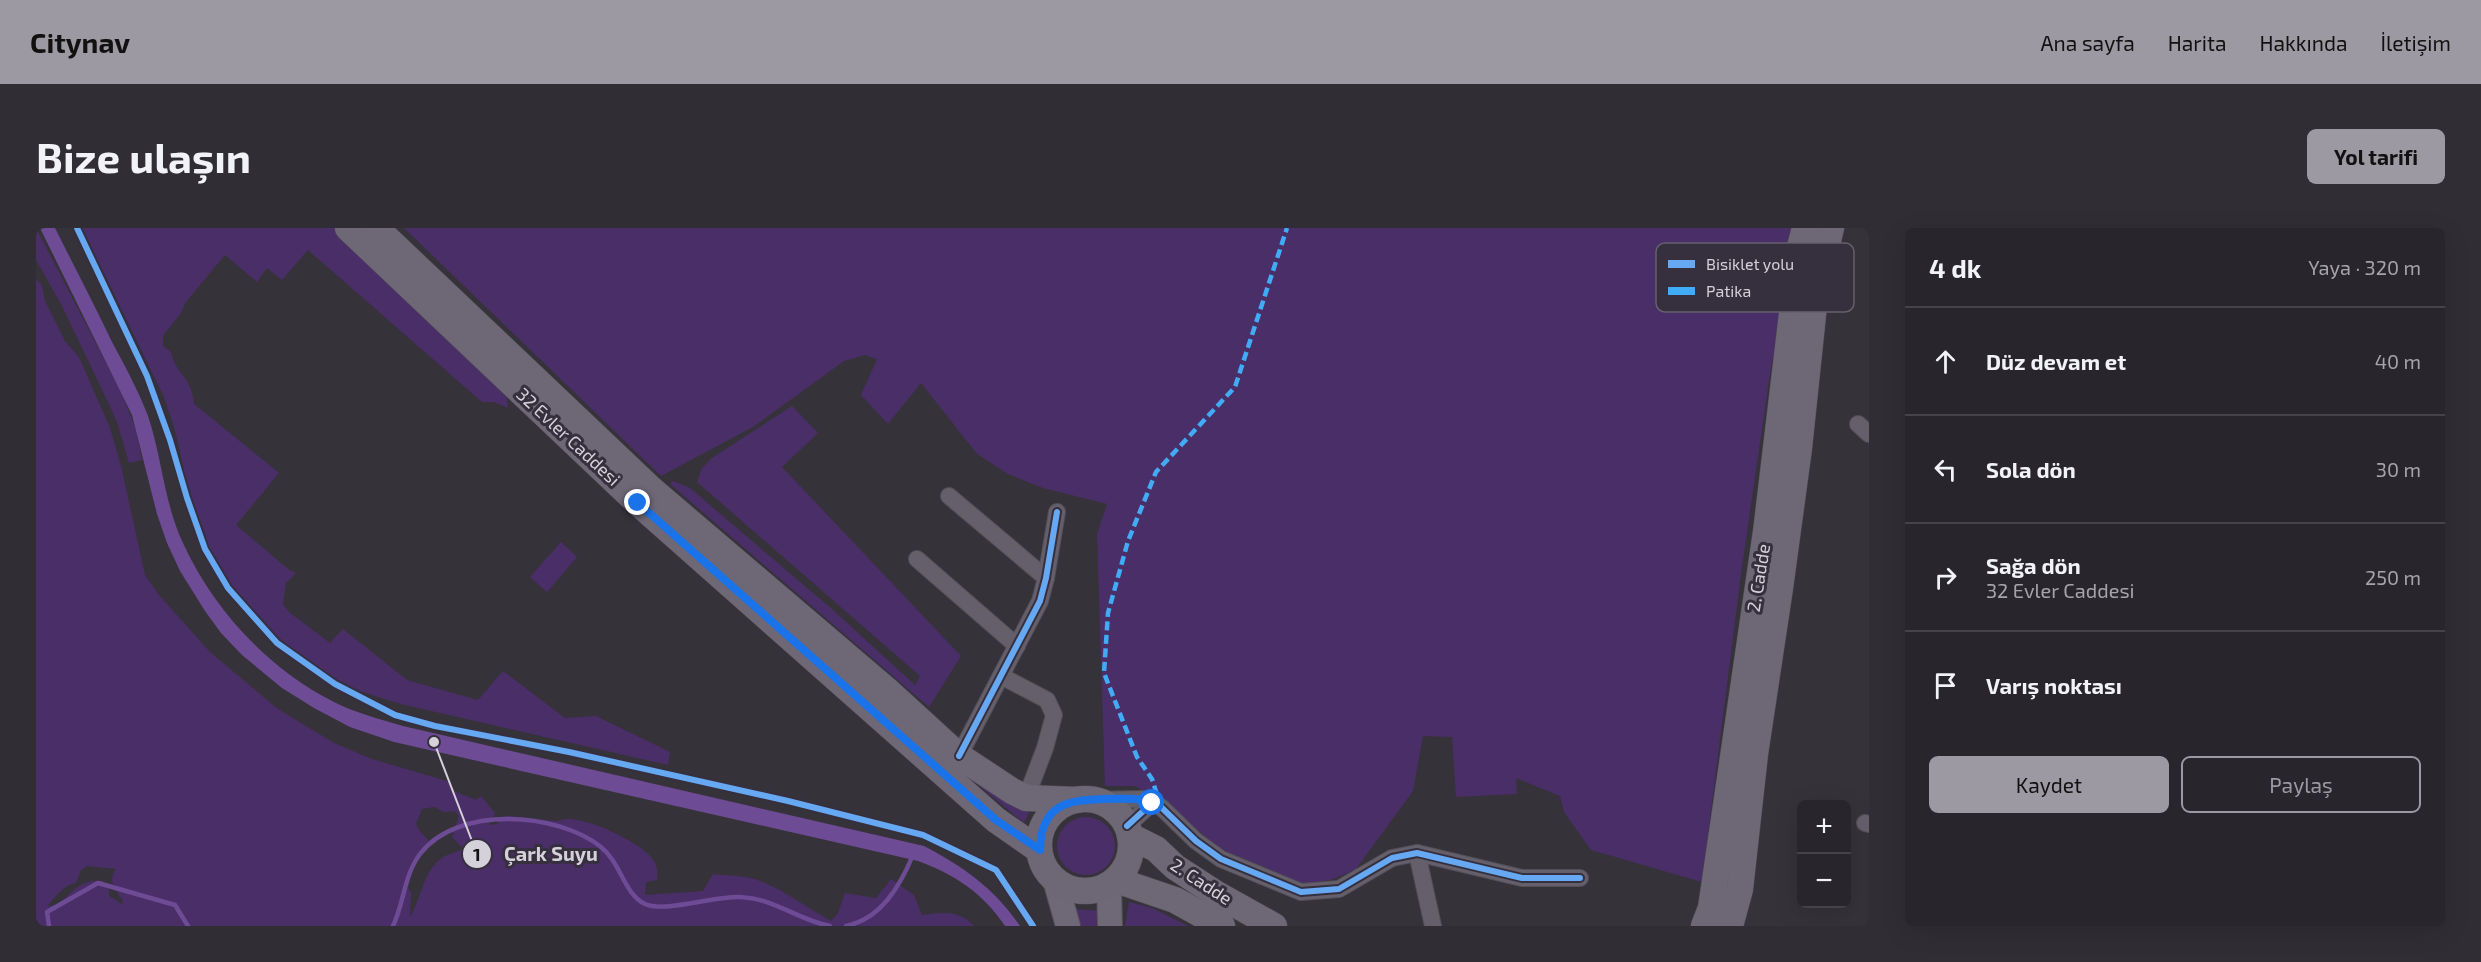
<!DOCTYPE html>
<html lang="tr">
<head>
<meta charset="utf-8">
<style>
	:root { --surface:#28262c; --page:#302e34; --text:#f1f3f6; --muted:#a5a5a9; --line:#444348; --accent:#9d99a2 }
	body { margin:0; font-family:"Exo 2",sans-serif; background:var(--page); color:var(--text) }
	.controls { position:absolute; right:18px; bottom:18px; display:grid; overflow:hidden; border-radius:9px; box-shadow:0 6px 24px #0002 }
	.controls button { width:54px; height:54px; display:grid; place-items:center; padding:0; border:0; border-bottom:2px solid var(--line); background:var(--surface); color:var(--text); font:30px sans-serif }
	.stop { position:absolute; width:18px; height:18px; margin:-14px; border:4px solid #1a73e8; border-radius:50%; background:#fff }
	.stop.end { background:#1a73e8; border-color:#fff; box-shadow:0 2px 6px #0008 }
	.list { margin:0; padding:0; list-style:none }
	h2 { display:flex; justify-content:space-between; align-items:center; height:78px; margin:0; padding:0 24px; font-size:26px }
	h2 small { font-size:20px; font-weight:400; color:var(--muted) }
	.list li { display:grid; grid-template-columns:39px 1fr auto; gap:18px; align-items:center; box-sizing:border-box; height:108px; padding:0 24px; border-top:2px solid var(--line) }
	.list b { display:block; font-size:22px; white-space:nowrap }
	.list p { margin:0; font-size:20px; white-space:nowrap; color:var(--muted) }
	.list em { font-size:20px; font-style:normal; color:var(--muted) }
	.actions { display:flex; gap:12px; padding:18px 24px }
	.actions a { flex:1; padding:14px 0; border:2px solid var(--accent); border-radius:9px; text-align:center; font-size:21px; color:var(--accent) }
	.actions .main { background:var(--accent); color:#111 }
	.icon { flex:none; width:33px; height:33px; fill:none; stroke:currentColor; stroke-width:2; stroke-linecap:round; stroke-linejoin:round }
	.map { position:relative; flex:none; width:1833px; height:698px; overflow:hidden; border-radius:9px }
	header { display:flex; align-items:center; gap:36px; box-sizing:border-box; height:84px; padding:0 30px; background:var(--accent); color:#111 }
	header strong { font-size:28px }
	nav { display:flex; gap:33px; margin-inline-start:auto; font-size:21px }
	.intro { display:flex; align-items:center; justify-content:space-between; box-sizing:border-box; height:144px; padding:0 36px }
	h1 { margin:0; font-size:42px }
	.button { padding:15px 27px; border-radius:9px; background:var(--accent); color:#111; font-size:21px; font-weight:700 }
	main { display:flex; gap:36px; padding:0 36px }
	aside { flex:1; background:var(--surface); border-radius:9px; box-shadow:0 6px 24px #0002 }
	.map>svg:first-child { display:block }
	.green { fill:#4a2e68; fill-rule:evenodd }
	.water { fill:#6e4b95 }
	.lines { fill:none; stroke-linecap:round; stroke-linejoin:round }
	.stream { stroke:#6e4b95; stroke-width:4.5 }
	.street-casing { stroke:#524f56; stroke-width:18 }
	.secondary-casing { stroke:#524f56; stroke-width:26 }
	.primary-casing { stroke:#524f56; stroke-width:27 }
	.street { stroke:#645f6a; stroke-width:16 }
	.secondary { stroke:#6f6877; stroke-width:24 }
	.primary { stroke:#6d6776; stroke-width:26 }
	.quiet { stroke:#42abf6; stroke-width:4.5; stroke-dasharray:9 4.5; stroke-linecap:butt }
	.cycleway-casing { stroke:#362f3e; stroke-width:10 }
	.cycleway { stroke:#66a8f1; stroke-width:6 }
	.route { stroke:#1a73e8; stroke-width:8 }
	.labels { text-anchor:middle; stroke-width:6; stroke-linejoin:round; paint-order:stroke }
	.street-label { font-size:18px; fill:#d4d1da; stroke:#362f3e }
	.key { fill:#362f3e; stroke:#65606d; stroke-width:1.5 }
	.key-label { font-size:16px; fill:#d4d1da }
	.leader { fill:none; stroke:#d4d1da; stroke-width:2 }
	.callout-dot { fill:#d4d1da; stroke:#362f3e; stroke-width:2 }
	.mark-label { font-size:18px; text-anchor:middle; font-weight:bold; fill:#111 }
	.callout-label { font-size:20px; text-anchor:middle; font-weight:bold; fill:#d4d1da; stroke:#362f3e; stroke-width:6; stroke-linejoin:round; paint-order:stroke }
</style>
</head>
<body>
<header>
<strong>Citynav</strong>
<nav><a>Ana sayfa</a><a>Harita</a><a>Hakkında</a><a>İletişim</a></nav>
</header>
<div class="intro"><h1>Bize ulaşın</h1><a class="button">Yol tarifi</a></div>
<main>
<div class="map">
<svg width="1833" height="698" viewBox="0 0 1833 698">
	<rect width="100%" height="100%" fill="#36323a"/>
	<!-- green -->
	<g class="green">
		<path d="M0,0L85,164L99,199L106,232L93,235L81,194L71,172L25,76L0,32Z"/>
		<path d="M46,0H298L470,165L472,180L458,174H446L272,22L246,52L231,40L221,54L189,27L149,75L145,85L127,108V118L135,124C139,146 156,148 158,176L243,245L200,297L253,342L260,345L250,355L247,376L253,384L294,415L307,401L371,452L442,472L467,443L529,490L560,488L634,524L632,537L369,477C351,472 331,466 313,458C245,424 181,357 158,284C149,256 146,227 138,199C135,189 131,179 128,169Z"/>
		<path d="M368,0H1757L1741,121L1736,132L1705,346L1666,654L1555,622L1528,584L1524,568L1480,550L1481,566L1420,569L1416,509L1387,508L1377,563L1320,641L1295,652L1273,655L1247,654L1180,618L1133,577L1099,558H1069L1061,306L1071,276L1007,260L972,246L941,226L885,155L852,196L825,167L841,131L829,127L808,133L717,199L625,248Z"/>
		<path d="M0,50L6,58L9,73L29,113L43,129L74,200L85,238L109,347L123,367L174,424L242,481L298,515L336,531L414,554L418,563L440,572L445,568L459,585L453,597L461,596L467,588C484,588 501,592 518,593C523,593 528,591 532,591C554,591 602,613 616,630C621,635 622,645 621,652L610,654L609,667L667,663L677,646C692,648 711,647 724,653C750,663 771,680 795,693L802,685L809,665L840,670L855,651L878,667L886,687C906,684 924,682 938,698H0ZM398,579L408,584L419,583L423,588L416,609L428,621C421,624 412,626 406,630C387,643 385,671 374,689L375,665L372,660L375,635L393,613L383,602L380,596L386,581ZM51,638L80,641C71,653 80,662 87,673L86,676L73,668V662L67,653C35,650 33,678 11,678C19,670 27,657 40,655L45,642Z"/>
		<path d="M756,178L782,205L746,239L925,428L893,479L634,256L637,253L654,260L797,382L879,457L884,448L661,254L666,240L676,230Z"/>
		<path d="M525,314L541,329L511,364L494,349Z"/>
		<path d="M899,521L995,580L988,595Z"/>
		<circle cx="1050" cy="618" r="29"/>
		<path d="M1093,674L1116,680L1152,698H1089Z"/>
		<path d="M1039,681L1065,683L1064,698H1044Z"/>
	</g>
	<!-- water -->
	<path class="water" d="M4,0H19C38,38 58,76 76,114C89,138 102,162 112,188C126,229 128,275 147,315C177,381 233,442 298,474C320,485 343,491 367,498L888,618C928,639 959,661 984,698H969C947,665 918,646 882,633L358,514L314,499L278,480L246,460L206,427L185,405L169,383L144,343L131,315L121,286L96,187Z"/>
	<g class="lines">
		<!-- stream -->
		<g class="stream">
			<path d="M13,698L11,684L62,655L139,677L152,698"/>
			<path d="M357,698C368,675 368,647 384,626C421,577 521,584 565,619C585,635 588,666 609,676C629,685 678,668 703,669C739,670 761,692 794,698"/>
			<path d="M810,698C845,691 864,658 877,627"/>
		</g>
		<defs>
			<g id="street">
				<path d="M1822,196L1833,206"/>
				<path d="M913,268L1010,350"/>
				<path d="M881,331L981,418"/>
				<path d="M965,448L1011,472L1018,487L1009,520L990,570"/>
				<path d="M923,528L1004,373L1010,350L1021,284"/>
				<path d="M1056,572L1106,571L1116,575"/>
				<path d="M1829,595L1833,596"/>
				<path d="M1091,598L1116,575L1125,579L1160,613L1185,631L1265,664L1303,661L1356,630L1381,625L1486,650H1544"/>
				<path d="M1381,625L1397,698"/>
			</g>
			<g id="secondary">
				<path d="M1019,652L1032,698"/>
				<path d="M1073,657L1074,698"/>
			</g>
			<g id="primary">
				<path d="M312,0L602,275L960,592L1003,622"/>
				<path d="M340,0L615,261L853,464L923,528L976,563L990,570L1041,572"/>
				<circle cx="1049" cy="617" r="46"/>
				<path d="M1094,608L1120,621L1139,639L1179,665L1238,698"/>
				<path d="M1080,652L1139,672L1186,698"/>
				<path d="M1668,698L1675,680L1730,304L1764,19L1769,0"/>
				<path d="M1694,698L1704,661L1719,526L1744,360L1763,220L1779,68L1795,0"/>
			</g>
		</defs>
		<!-- street casing -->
		<use href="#street" class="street-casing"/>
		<!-- secondary casing -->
		<use href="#secondary" class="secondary-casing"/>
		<!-- primary casing -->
		<use href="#primary" class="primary-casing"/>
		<!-- street -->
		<use href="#street" class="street"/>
		<!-- secondary -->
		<use href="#secondary" class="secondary"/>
		<!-- primary -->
		<use href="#primary" class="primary"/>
		<!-- quiet -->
		<path class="quiet" d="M1125,579L1116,551L1101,529L1068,445L1072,385L1092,313L1120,244L1199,159L1251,0"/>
		<defs>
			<g id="cycleway">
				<path d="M41,0L111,148L134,212L151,270L169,321L192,360L241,415L299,456L359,487L399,498L533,524L752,573L887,607L960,642L997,698"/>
				<path d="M923,528L1004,373L1010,350L1021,284"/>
				<path d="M1091,598L1116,575L1125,579L1160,613L1185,631L1265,664L1303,661L1356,630L1381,625L1486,650H1544"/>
			</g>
		</defs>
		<!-- cycleway casing -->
		<use href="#cycleway" class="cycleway-casing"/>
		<!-- cycleway -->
		<use href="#cycleway" class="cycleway"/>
	</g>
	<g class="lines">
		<!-- route -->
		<path class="route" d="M602,275L960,592L1004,622C1005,576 1031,572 1070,571C1086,571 1102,569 1116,575"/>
	</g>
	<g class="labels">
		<!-- street labels -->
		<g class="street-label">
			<text transform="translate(532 209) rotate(43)" y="6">32 Evler Caddesi</text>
			<text transform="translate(1723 350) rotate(-81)" y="6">2. Cadde</text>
			<text transform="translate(1165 654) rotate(33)" y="6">2. Cadde</text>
		</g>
	</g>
	<!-- legend -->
	<rect x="1620" y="15" width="198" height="69" rx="9" class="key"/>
	<rect x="1632" y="32" width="27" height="8" fill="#66a8f1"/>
	<rect x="1632" y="59" width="27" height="8" fill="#42abf6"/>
	<g class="key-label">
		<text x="1670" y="42">Bisiklet yolu</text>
		<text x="1670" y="69">Patika</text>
	</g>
	<!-- callouts -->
	<path class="leader" d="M398 514L441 626"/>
	<g class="callout-dot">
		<circle cx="398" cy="514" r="6"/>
		<circle cx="441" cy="626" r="15"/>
	</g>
	<g class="mark-label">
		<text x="441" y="633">1</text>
	</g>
	<g class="callout-label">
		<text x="515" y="633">Çark Suyu</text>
	</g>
</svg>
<div class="controls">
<button>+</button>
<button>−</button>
</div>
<div class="stop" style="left:1116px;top:575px"></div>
<div class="stop end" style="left:602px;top:275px"></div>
</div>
<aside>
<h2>4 dk<small>Yaya · 320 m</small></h2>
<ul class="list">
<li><svg class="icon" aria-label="ahead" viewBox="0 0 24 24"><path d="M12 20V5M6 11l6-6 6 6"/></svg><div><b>Düz devam et</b></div><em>40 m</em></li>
<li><svg class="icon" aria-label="left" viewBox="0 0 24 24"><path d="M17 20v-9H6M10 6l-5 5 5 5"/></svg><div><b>Sola dön</b></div><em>30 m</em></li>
<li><svg class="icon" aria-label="right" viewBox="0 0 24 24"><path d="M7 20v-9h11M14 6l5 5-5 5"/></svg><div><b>Sağa dön</b><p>32 Evler Caddesi</p></div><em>250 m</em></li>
<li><svg class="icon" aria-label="arrive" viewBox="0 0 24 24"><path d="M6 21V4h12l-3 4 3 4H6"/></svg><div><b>Varış noktası</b></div></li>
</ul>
<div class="actions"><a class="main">Kaydet</a><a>Paylaş</a></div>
</aside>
</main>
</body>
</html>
